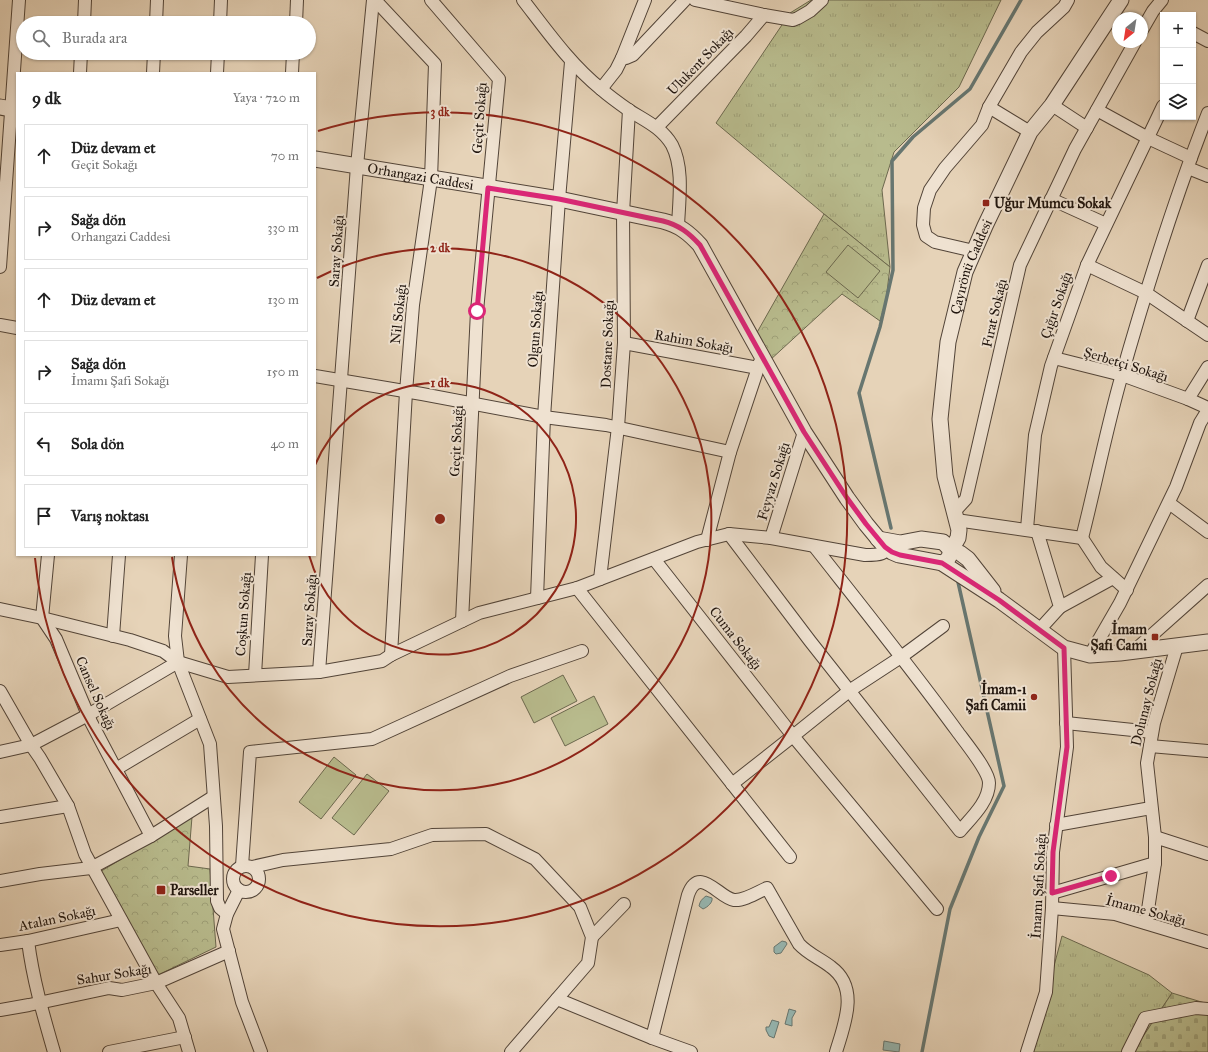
<!DOCTYPE html>
<html lang="tr">
<head>
<meta charset="utf-8">
<style>
	:root { --surface:#fff; --page:#f2f2f2; --text:#222; --muted:#767676; --line:#e0e0e0 }
	body { margin:0; font-family:"IM FELL Great Primer",serif; background:var(--page); color:var(--text) }
	.controls { position:absolute; right:12px; top:12px; display:grid; overflow:hidden; border-radius:0px; box-shadow:0 1px 3px #0004 }
	.controls button { width:36px; height:36px; display:grid; place-items:center; padding:0; border:0; border-bottom:1px solid var(--line); background:var(--surface); color:var(--text); font:20px sans-serif }
	.compass { position:absolute; left:1112px; top:12px; width:36px; height:36px; border-radius:50%; background:var(--surface); box-shadow:0 1px 3px #0004; rotate:210deg }
	.stop { position:absolute; width:12px; height:12px; margin:-9px; border:3px solid #db2777; border-radius:50%; background:#fff }
	.stop.end { background:#db2777; border-color:#fff; box-shadow:0 1px 4px #0008 }
	.list { margin:0; padding:0; list-style:none }
	h2 { display:flex; justify-content:space-between; align-items:center; height:52px; margin:0; padding:0 16px; font-size:17px }
	h2 small { font-size:13px; font-weight:400; color:var(--muted) }
	.list li { display:grid; grid-template-columns:26px 1fr auto; gap:12px; align-items:center; box-sizing:border-box; height:64px; margin:0 8px 8px; padding:0 8px; border:1px solid var(--line); border-radius:0px }
	.list b { display:block; font-size:15px; white-space:nowrap }
	.list p { margin:0; font-size:13px; white-space:nowrap; color:var(--muted) }
	.list em { font-size:13px; font-style:normal; color:var(--muted) }
	.icon { flex:none; width:22px; height:22px; fill:none; stroke:currentColor; stroke-width:2; stroke-linecap:round; stroke-linejoin:round }
	.map { position:relative; flex:none; width:1208px; height:1052px; overflow:hidden }
	.search { position:absolute; background:var(--surface); box-shadow:0 1px 3px #0004; left:16px; top:16px; width:300px; height:44px; display:flex; align-items:center; gap:10px; box-sizing:border-box; padding:0 14px; border-radius:22px; color:var(--muted); font-size:15px }
	.panel { position:absolute; background:var(--surface); box-shadow:0 1px 3px #0004; left:16px; top:72px; width:300px; height:484px; border-radius:0px }
	.map>svg:first-child { display:block }
	.grass { fill:url(#grass-tufts); stroke:#6c684e }
	.cemetery { fill:url(#cemetery-stones); stroke:#6c684e }
	.park { fill:url(#park-crowns); stroke:#6c684e }
	.pitch { fill:#b8bb8d; stroke:#6c684e }
	.water { fill:#96b7b2; stroke:#677670 }
	.lines { fill:none; stroke-linecap:round; stroke-linejoin:round }
	.stream { stroke:#677670; stroke-width:3.5 }
	.minor-casing { stroke:#524438; stroke-width:14 }
	.tertiary-casing { stroke:#524438; stroke-width:17 }
	.minor { stroke:#efe2d1; stroke-width:12 }
	.tertiary { stroke:#efe2d1; stroke-width:15 }
	.route { stroke:#db2777; stroke-width:5 }
	.ring { fill:none; stroke:#8f2418; stroke-width:2 }
	.poi-dot { fill:#8f2418; stroke:#efe2d1; stroke-width:1.5 }
	.labels { text-anchor:middle; stroke-width:4; stroke-linejoin:round; paint-order:stroke }
	.street-label { font-size:14px; fill:#20150e; stroke:#efe2d1 }
	.poi-label { font-size:14px; font-weight:bold; fill:#20150e; stroke:#efe2d1; text-anchor:start }
	.centre { fill:#8f2418; stroke:#efe2d1; stroke-width:2 }
	.ring-label { font-size:12px; text-anchor:middle; font-weight:bold; fill:#8f2418; stroke:#efe2d1; stroke-width:4; stroke-linejoin:round; paint-order:stroke }
</style>
</head>
<body>
<div class="map">
<svg width="1208" height="1052" viewBox="0 0 1208 1052">
	<defs>
		<pattern id="grass-tufts" width="24" height="20" patternUnits="userSpaceOnUse"><rect width="24" height="20" fill="#b8bb8d"/><path d="M3 7l-1-3M5 7V3M7 7l1-3M15 17l-1-3M17 17v-4M19 17l1-3" fill="none" stroke="#9ea078"/></pattern>
		<pattern id="cemetery-stones" width="16" height="16" patternUnits="userSpaceOnUse"><rect width="16" height="16" fill="#b8bb8d"/><path d="M2 7V4a2 2 0 0 1 4 0v3zM10 15v-3a2 2 0 0 1 4 0v3z" fill="#9ea078"/></pattern>
		<pattern id="park-crowns" width="20" height="18" patternUnits="userSpaceOnUse"><rect width="20" height="18" fill="#b8bb8d"/><path d="M2 6a3 3 0 1 1 6 0M12 15a3 3 0 1 1 6 0" fill="none" stroke="#9ea078"/></pattern>
	</defs>
	<rect width="100%" height="100%" fill="#e6d3b8"/>
	<filter id="stains"><feTurbulence type="fractalNoise" baseFrequency=".005" numOctaves="4"/><feColorMatrix values="0 0 0 0 .2 0 0 0 0 .09 0 0 0 0 .02 0 0 0 .5 -.17"/></filter>
	<radialGradient id="worn" r=".72"><stop offset=".6" stop-color="#630" stop-opacity="0"/><stop offset="1" stop-color="#630" stop-opacity=".3"/></radialGradient>
	<!-- grass -->
	<g class="grass">
		<path d="M811,0H1001L959,87L894,152L882,190L890,267L824,214L716,123L790,13Z"/>
		<path d="M1062,936L1149,975L1172,993L1142,1038L1135,1052H1031Z"/>
	</g>
	<!-- cemetery -->
	<path class="cemetery" d="M1172,993L1208,1004V1052H1135L1142,1038Z"/>
	<!-- park -->
	<g class="park">
		<path d="M824,214L890,267L886,300L880,321L842,294L769,361L755,336Z"/>
		<path d="M192,817L188,866L210,869L216,947L158,975L98,873Z"/>
	</g>
	<!-- pitch -->
	<g class="pitch">
		<path d="M848,245L880,271L858,298L826,272Z"/>
		<path d="M563,675L577,701L534,723L521,697Z"/>
		<path d="M594,696L608,724L565,746L551,718Z"/>
		<path d="M334,757L356,775L321,819L299,802Z"/>
		<path d="M367,774L389,791L354,835L332,818Z"/>
	</g>
	<!-- water -->
	<g class="water">
		<path d="M706,896L712,898C713,902 708,907 703,909L699,906C700,901 702,899 706,896Z"/>
		<path d="M782,941L786,942L787,944L781,953L776,954L774,952V947Z"/>
		<path d="M789,1009L796,1011L792,1018V1026L785,1024Z"/>
		<path d="M772,1020L779,1022L774,1038L769,1036L766,1030V1027H769Z"/>
		<path d="M884,1041L900,1044L899,1052L883,1050Z"/>
	</g>
	<g class="lines">
		<!-- stream -->
		<g class="stream">
			<path d="M891,528L859,393L880,327L893,270L892,161L913,137L970,89L1021,0"/>
			<path d="M922,1052L950,909L979,837L1004,786L958,582"/>
		</g>
		<defs>
			<g id="minor">
				<path d="M375,0L435,64L431,179L413,305L406,392L391,655"/>
				<path d="M431,0L499,79L477,311L462,621"/>
				<path d="M523,0C547,31 570,64 601,89C610,97 620,104 630,111C646,121 662,128 672,145C684,168 679,201 678,226"/>
				<path d="M695,0L764,15L793,20L798,18L810,11L822,0"/>
				<path d="M84,23L85,0"/>
				<path d="M156,23L157,0"/>
				<path d="M220,23L221,0"/>
				<path d="M296,23L297,0"/>
				<path d="M1142,30L1153,11L1162,0"/>
				<path d="M1193,33L1208,41"/>
				<path d="M622,58L645,0"/>
				<path d="M80,73L81,53"/>
				<path d="M153,73L154,53"/>
				<path d="M217,73L218,53"/>
				<path d="M292,73L293,53"/>
				<path d="M601,89L616,70L622,58H626L633,55L685,0"/>
				<path d="M1052,105L1087,128"/>
				<path d="M989,107L1030,132"/>
				<path d="M1097,110L1148,138L1191,158"/>
				<path d="M657,127L746,36L764,15"/>
				<path d="M1188,168L1208,176"/>
				<path d="M1051,199L1106,224"/>
				<path d="M974,251L935,242L926,236L923,225L924,208L930,190L945,168L982,125L989,107L1021,52L1037,32L1064,7L1068,0"/>
				<path d="M1087,265L1146,293L1208,335"/>
				<path d="M0,267L19,0"/>
				<path d="M1187,321L1208,265"/>
				<path d="M0,325L17,328"/>
				<path d="M624,343L758,368"/>
				<path d="M1054,358L1122,375L1188,399"/>
				<path d="M1208,367L1188,399L1208,408"/>
				<path d="M315,376L422,394L544,417L606,425L730,452L707,540"/>
				<path d="M730,452L760,362"/>
				<path d="M1169,503L1208,532"/>
				<path d="M954,512L966,499L1020,265L1075,149L1135,42"/>
				<path d="M956,520L1082,538C1095,487 1105,436 1119,385C1145,293 1173,202 1208,113"/>
				<path d="M1027,529L1035,435L1051,366L1087,265L1163,106"/>
				<path d="M1037,531L1060,607L1040,629"/>
				<path d="M729,534L810,641L960,831C971,818 989,802 989,783C989,771 965,742 957,731C911,668 862,607 814,546"/>
				<path d="M771,538L804,432"/>
				<path d="M1082,538L1101,567L1127,590"/>
				<path d="M48,555L42,618L56,639L91,722L151,836"/>
				<path d="M181,555L175,636L178,662L210,744L216,826L217,901L220,908L227,914"/>
				<path d="M654,559L793,736L732,784"/>
				<path d="M600,579L618,427L624,343L623,213L629,110"/>
				<path d="M577,588L790,857"/>
				<path d="M537,598L544,417L559,199L571,62"/>
				<path d="M1060,607L1113,578"/>
				<path d="M0,609L42,618L130,640L163,651L178,662L228,677L319,672L382,661L391,655L479,613L577,588L697,542L729,534L771,538L865,555C882,555 882,555 894,543"/>
				<path d="M113,636L119,555"/>
				<path d="M1134,651L1208,585"/>
				<path d="M1090,655L1120,603L1176,487L1200,423L1208,410"/>
				<path d="M319,672L357,166L373,0"/>
				<path d="M255,675L262,555"/>
				<path d="M0,691L31,745L40,758L68,806L85,854L156,983L179,1018L189,1052"/>
				<path d="M1066,723L1152,732"/>
				<path d="M1150,746L1208,751"/>
				<path d="M0,752L31,745L88,715L178,662"/>
				<path d="M116,769L200,719"/>
				<path d="M0,817L68,806"/>
				<path d="M1056,825L1151,808"/>
				<path d="M1155,837L1147,763L1154,723L1177,646"/>
				<path d="M242,866L250,752L372,739L510,676L582,651"/>
				<circle cx="246" cy="879" r="13"/>
				<path d="M252,867L283,860L391,849L432,835L486,834L535,859L580,907L592,937L588,963L511,1052"/>
				<path d="M0,881L40,874L91,868L151,836L213,797"/>
				<path d="M239,890L227,914L223,929L242,1002L261,1052"/>
				<path d="M1052,893L1155,863V837L1208,854"/>
				<path d="M1052,908L1115,914L1208,942"/>
				<path d="M937,909L793,736L849,691L901,657L943,626"/>
				<path d="M1146,923L1155,863"/>
				<path d="M592,937L624,904"/>
				<path d="M28,941C33,980 43,1014 54,1052"/>
				<path d="M0,945L28,941L121,920"/>
				<path d="M557,999L652,1038L691,1052"/>
				<path d="M0,1010L29,1005L109,988L122,990L156,983L229,951"/>
				<path d="M652,1038L688,895C699,864 719,898 734,900C744,901 758,892 767,888L799,944C808,954 821,959 831,967C860,988 844,1025 836,1052"/>
				<path d="M109,1052L185,1037"/>
				<path d="M1027,1052L1046,992L1052,908L1053,852L1067,747L1064,648"/>
				<path d="M1128,1052L1145,1018L1196,1008L1208,1009"/>
			</g>
			<g id="tertiary">
				<path d="M0,107L17,110"/>
				<path id="s1" d="M315,159L559,199L663,221C679,225 689,233 700,245L804,432L847,498L866,524L885,547L892,552L899,555L942,563L999,600L1064,648L1090,655L1120,653L1208,642"/>
				<path d="M878,539L900,543L921,539L943,542L951,550L960,553L968,559L993,591"/>
				<path id="s2" d="M942,563L946,561L949,557L951,550L958,538L959,530L945,476L940,419L948,342L965,272L985,226L1030,132L1052,105L1121,0"/>
			</g>
		</defs>
		<!-- minor casing -->
		<use href="#minor" class="minor-casing"/>
		<!-- tertiary casing -->
		<use href="#tertiary" class="tertiary-casing"/>
		<!-- minor -->
		<use href="#minor" class="minor"/>
		<!-- tertiary -->
		<use href="#tertiary" class="tertiary"/>
	</g>
	<g class="lines">
		<!-- route -->
		<path class="route" d="M477,311L488,188L559,199L663,221C679,225 689,233 700,245L804,432L847,498L866,524L885,547L892,552L900,555L942,563L999,600L1064,648L1067,747L1053,852L1052,893L1111,876"/>
	</g>
	<!-- distance rings -->
	<g class="ring">
		<path d="M315 465A136 136 0 1 1 309 555"/>
		<path d="M317 278A271 271 0 1 1 172 557"/>
		<path d="M318 131A407 407 0 1 1 35 558"/>
	</g>
	<!-- markers -->
	<g class="poi-dot">
		<rect x="982" y="199" width="8" height="8" rx="2"/>
		<rect x="1151" y="633" width="8" height="8" rx="2"/>
		<circle cx="1034" cy="697" r="4"/>
		<rect x="156" y="885" width="10" height="10" rx="2"/>
	</g>
	<g class="labels">
		<!-- street labels -->
		<g class="street-label">
			<text transform="translate(700 61) rotate(-46)" y="5">Ulukent Sokağı</text>
			<text transform="translate(479 118) rotate(-86)" y="5">Geçit Sokağı</text>
			<text dy="5" stroke="none"><textPath href="#s1" startOffset="107">Orhangazi Caddesi</textPath></text>
			<text transform="translate(336 251) rotate(-86)" y="5">Saray Sokağı</text>
			<text dy="5" stroke="none"><textPath href="#s2" startOffset="308">Çayırönü Caddesi</textPath></text>
			<text transform="translate(1056 305) rotate(-71)" y="5">Çığır Sokağı</text>
			<text transform="translate(994 313) rotate(-77)" y="5">Fırat Sokağı</text>
			<text transform="translate(398 314) rotate(-84)" y="5">Nil Sokağı</text>
			<text transform="translate(535 329) rotate(-86)" y="5">Olgun Sokağı</text>
			<text transform="translate(694 341) rotate(10)" y="5">Rahim Sokağı</text>
			<text transform="translate(607 344) rotate(-88)" y="5">Dostane Sokağı</text>
			<text transform="translate(1126 364) rotate(17)" y="5">Şerbetçi Sokağı</text>
			<text transform="translate(456 441) rotate(-87)" y="5">Geçit Sokağı</text>
			<text transform="translate(773 481) rotate(-73)" y="5">Feyyaz Sokağı</text>
			<text transform="translate(309 610) rotate(-86)" y="5">Saray Sokağı</text>
			<text transform="translate(243 614) rotate(-86)" y="5">Coşkun Sokağı</text>
			<text transform="translate(736 638) rotate(52)" y="5">Cuma Sokağı</text>
			<text transform="translate(96 693) rotate(66)" y="5">Cansel Sokağı</text>
			<text transform="translate(1146 702) rotate(-76)" y="5">Dolunay Sokağı</text>
			<text transform="translate(1038 886) rotate(-87)" y="5">İmamı Şafi Sokağı</text>
			<text transform="translate(1146 910) rotate(15)" y="5">İmame Sokağı</text>
			<text transform="translate(57 918) rotate(-12)" y="5">Atalan Sokağı</text>
			<text transform="translate(114 974) rotate(-9)" y="5">Sahur Sokağı</text>
		</g>
		<!-- poi labels -->
		<g class="poi-label">
			<text x="994" y="208">Uğur Mumcu Sokak</text>
			<text x="1147" y="634" text-anchor="end">İmam<tspan x="1147" dy="16">Şafi Cami</tspan></text>
			<text x="1026" y="694" text-anchor="end">İmam-ı<tspan x="1026" dy="16">Şafi Camii</tspan></text>
			<text x="170" y="895">Parseller</text>
		</g>
	</g>
	<circle cx="440" cy="519" r="6" class="centre"/>
	<g class="ring-label">
		<text x="440" y="116">3 dk</text>
		<text x="440" y="252">2 dk</text>
		<text x="440" y="387">1 dk</text>
	</g>
	<rect width="100%" height="100%" filter="url(#stains)"/>
	<rect width="100%" height="100%" fill="url(#worn)"/>
</svg>
<div class="controls">
<button>+</button>
<button>−</button>
<button><svg class="icon" aria-label="layers" viewBox="0 0 24 24"><path d="M12 4l9 5-9 5-9-5zM3 14l9 5 9-5"/></svg></button>
</div>
<svg class="compass" viewBox="-18 -18 36 36"><path d="M0-13l5 13h-10z" fill="#e53935"/><path d="M0 13l5-13h-10z" fill="#767676"/></svg>
<div class="stop" style="left:477px;top:311px"></div>
<div class="stop end" style="left:1111px;top:876px"></div>
<div class="search"><svg class="icon" aria-label="search" viewBox="0 0 24 24"><circle cx="10" cy="10" r="6"/><path d="M15 15l6 6"/></svg>Burada ara</div>
<section class="panel">
<h2>9 dk<small>Yaya · 720 m</small></h2>
<ul class="list">
<li><svg class="icon" aria-label="ahead" viewBox="0 0 24 24"><path d="M12 20V5M6 11l6-6 6 6"/></svg><div><b>Düz devam et</b><p>Geçit Sokağı</p></div><em>70 m</em></li>
<li><svg class="icon" aria-label="right" viewBox="0 0 24 24"><path d="M7 20v-9h11M14 6l5 5-5 5"/></svg><div><b>Sağa dön</b><p>Orhangazi Caddesi</p></div><em>330 m</em></li>
<li><svg class="icon" aria-label="ahead" viewBox="0 0 24 24"><path d="M12 20V5M6 11l6-6 6 6"/></svg><div><b>Düz devam et</b></div><em>130 m</em></li>
<li><svg class="icon" aria-label="right" viewBox="0 0 24 24"><path d="M7 20v-9h11M14 6l5 5-5 5"/></svg><div><b>Sağa dön</b><p>İmamı Şafi Sokağı</p></div><em>150 m</em></li>
<li><svg class="icon" aria-label="left" viewBox="0 0 24 24"><path d="M17 20v-9H6M10 6l-5 5 5 5"/></svg><div><b>Sola dön</b></div><em>40 m</em></li>
<li><svg class="icon" aria-label="arrive" viewBox="0 0 24 24"><path d="M6 21V4h12l-3 4 3 4H6"/></svg><div><b>Varış noktası</b></div></li>
</ul>
</section>
</div>
</body>
</html>
